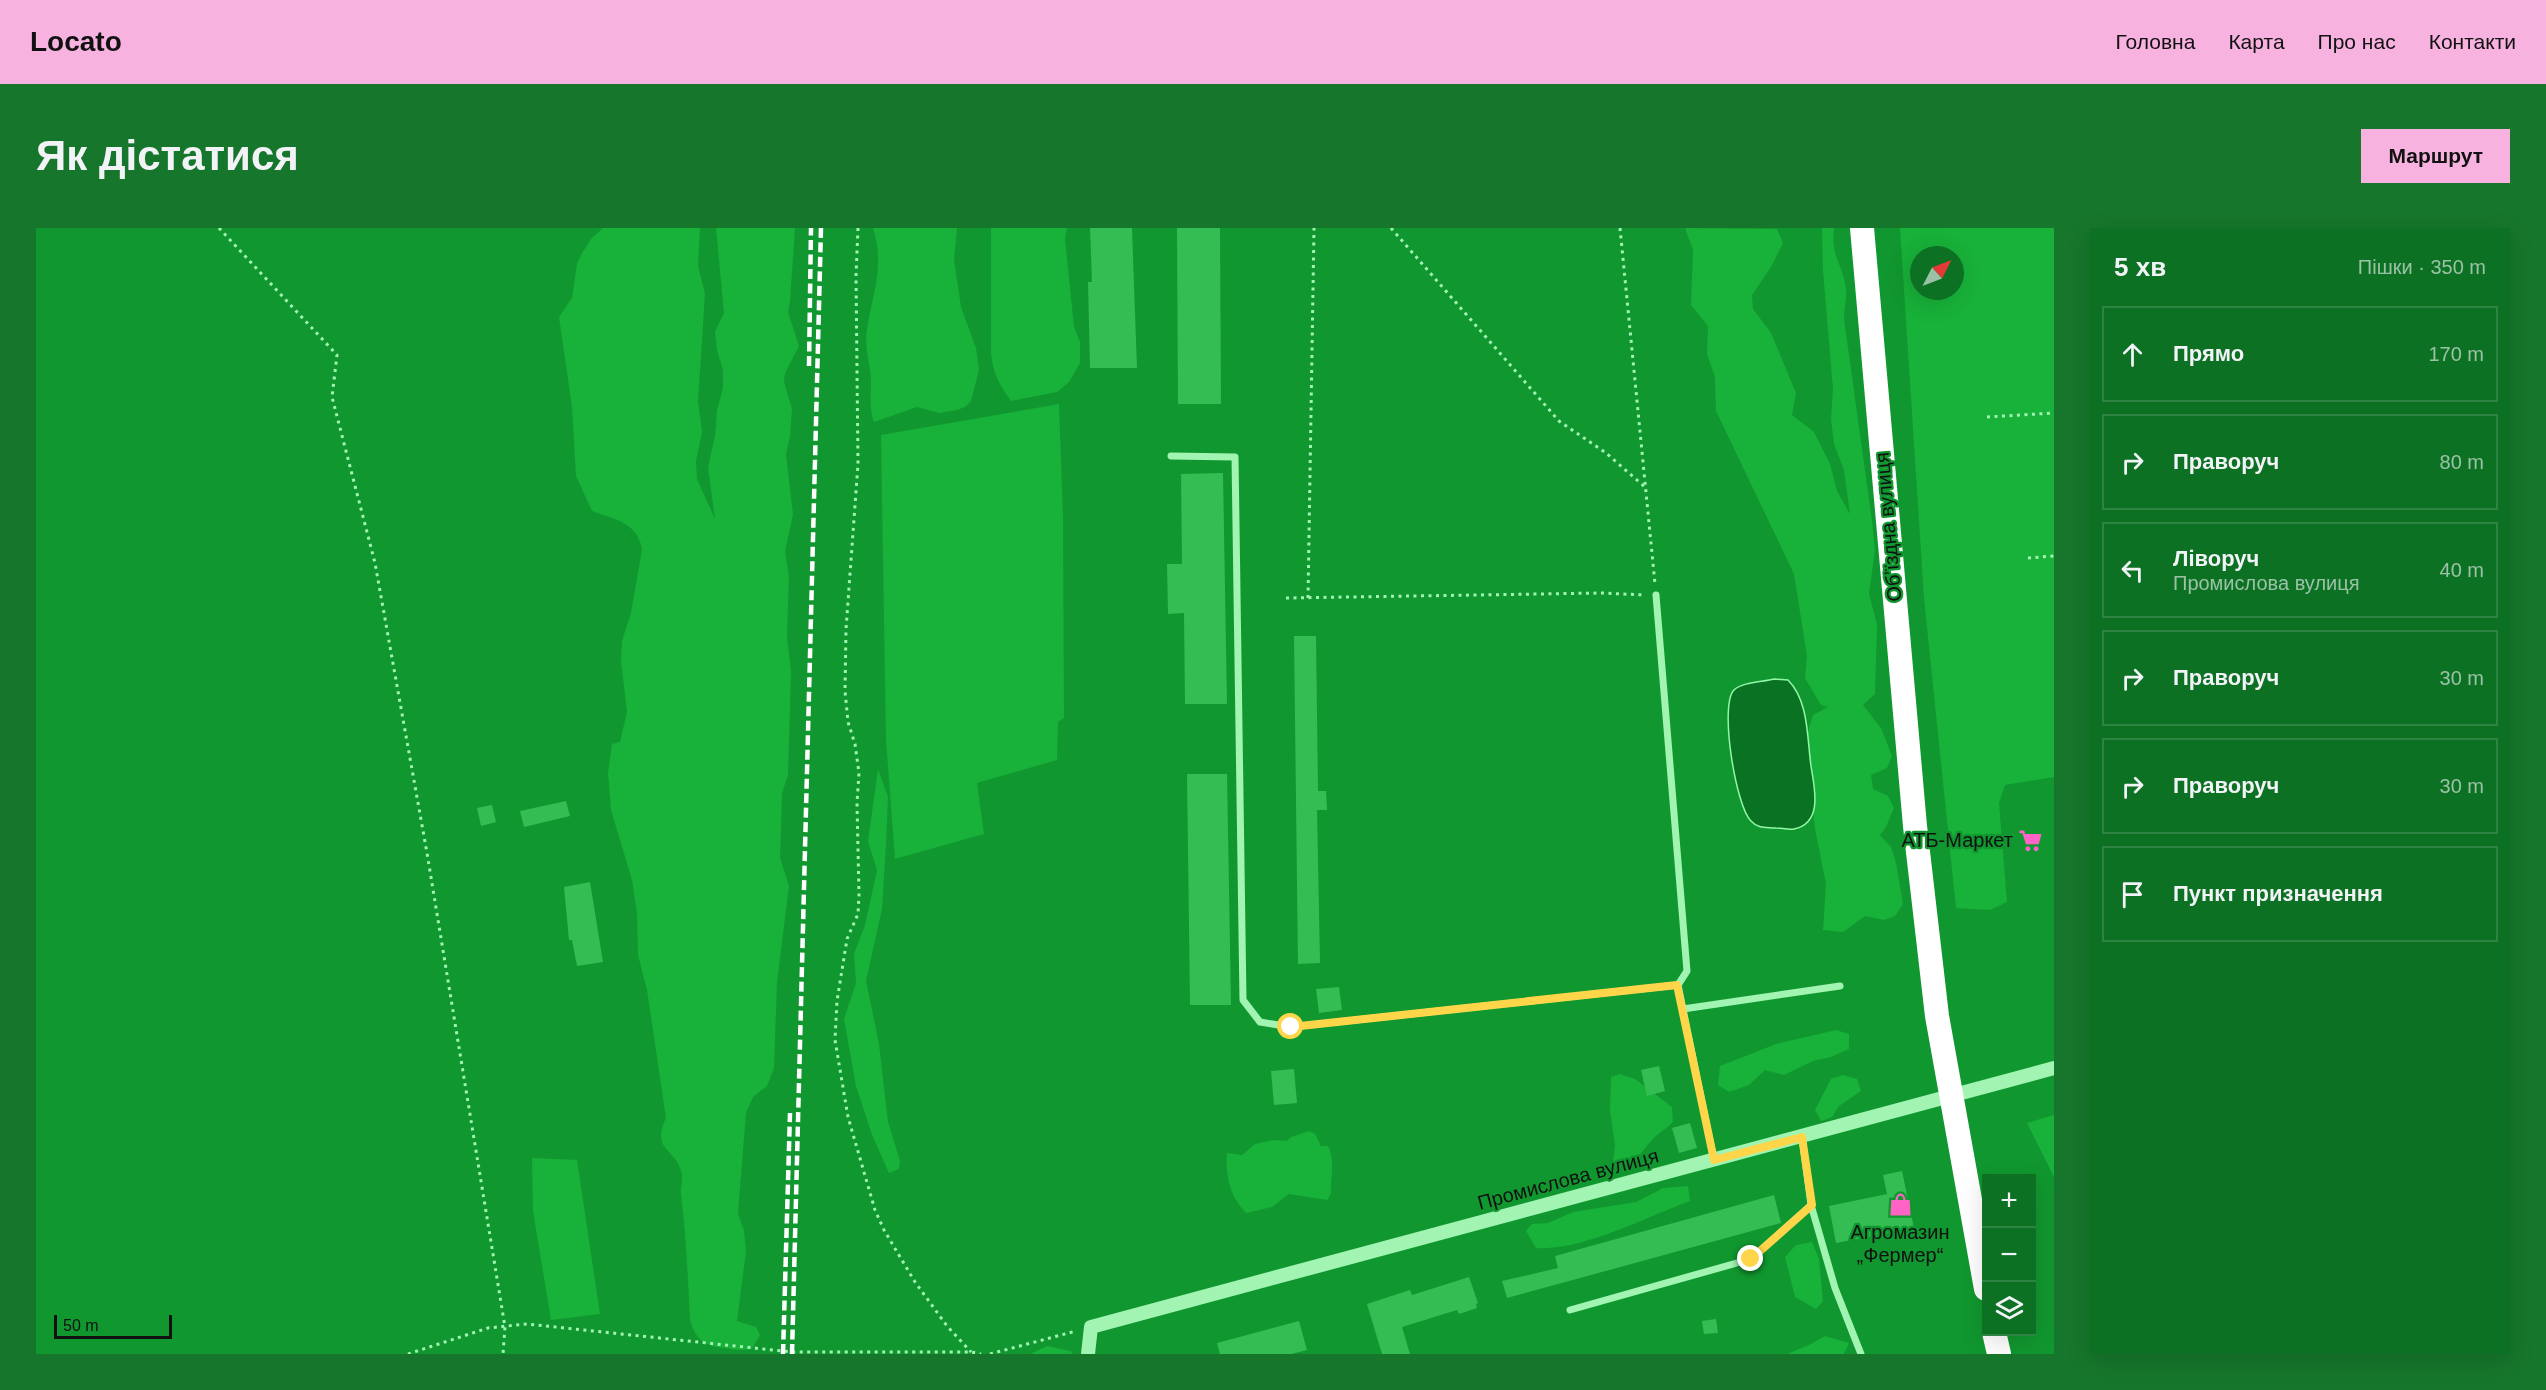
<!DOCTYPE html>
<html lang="uk">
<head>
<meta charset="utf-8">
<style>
	:root { --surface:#0d7123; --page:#16762b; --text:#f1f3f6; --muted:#9ac2a6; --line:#2d8341; --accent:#f7b2e0 }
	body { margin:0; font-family:Arial,sans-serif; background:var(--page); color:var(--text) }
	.controls { position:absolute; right:18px; bottom:18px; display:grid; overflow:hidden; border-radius:0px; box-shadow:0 6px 24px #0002 }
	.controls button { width:54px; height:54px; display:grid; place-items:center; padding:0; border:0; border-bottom:2px solid var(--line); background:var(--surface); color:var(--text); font:30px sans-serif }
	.compass { position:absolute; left:1874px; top:18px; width:54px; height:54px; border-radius:50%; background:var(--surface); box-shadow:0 6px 24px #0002; rotate:48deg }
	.scale { position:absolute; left:18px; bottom:15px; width:118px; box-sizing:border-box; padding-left:6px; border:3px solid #111; border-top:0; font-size:16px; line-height:21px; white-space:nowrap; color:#111; -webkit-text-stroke:4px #11972f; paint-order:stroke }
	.stop { position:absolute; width:18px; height:18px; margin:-14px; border:4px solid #ffd54a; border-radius:50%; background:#fff }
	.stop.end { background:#ffd54a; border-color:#fff; box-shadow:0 2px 6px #0008 }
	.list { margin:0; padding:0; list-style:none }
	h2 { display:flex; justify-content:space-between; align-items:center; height:78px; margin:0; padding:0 24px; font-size:26px }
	h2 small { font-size:20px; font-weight:400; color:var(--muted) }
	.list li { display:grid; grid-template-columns:39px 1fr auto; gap:18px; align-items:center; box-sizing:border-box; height:96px; margin:0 12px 12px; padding:0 12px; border:2px solid var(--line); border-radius:0px }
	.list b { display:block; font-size:22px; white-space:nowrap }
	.list p { margin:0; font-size:20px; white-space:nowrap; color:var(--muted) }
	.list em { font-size:20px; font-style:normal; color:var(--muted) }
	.icon { flex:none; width:33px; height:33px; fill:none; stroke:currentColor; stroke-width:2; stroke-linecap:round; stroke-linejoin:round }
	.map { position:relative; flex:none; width:2018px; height:1126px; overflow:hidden; border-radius:0px }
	header { display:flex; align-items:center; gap:36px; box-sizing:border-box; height:84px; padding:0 30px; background:var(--accent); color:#111 }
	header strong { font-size:28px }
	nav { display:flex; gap:33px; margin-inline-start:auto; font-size:21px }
	.intro { display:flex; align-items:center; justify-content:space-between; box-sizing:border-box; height:144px; padding:0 36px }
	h1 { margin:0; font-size:42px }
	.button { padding:15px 27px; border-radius:0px; background:var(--accent); color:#111; font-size:21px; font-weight:700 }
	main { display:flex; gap:36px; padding:0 36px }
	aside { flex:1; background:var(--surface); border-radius:0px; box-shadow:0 6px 24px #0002 }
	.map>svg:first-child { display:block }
	.green { fill:#18b139; fill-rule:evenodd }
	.water { fill:#0a7223; stroke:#92f7a6; stroke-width:1.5 }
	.building { fill:#34bd52 }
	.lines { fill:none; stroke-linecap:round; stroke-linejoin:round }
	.path { stroke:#a1f4b2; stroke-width:3; stroke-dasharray:3 4.5; stroke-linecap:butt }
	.lane { stroke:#a1f4b2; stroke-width:7 }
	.street { stroke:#a1f4b2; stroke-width:14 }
	.highway { stroke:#fff; stroke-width:24 }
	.rail { stroke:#fff; stroke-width:4.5; stroke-dasharray:10 4.5; stroke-linecap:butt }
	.route { stroke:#ffd54a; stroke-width:8 }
	.labels { text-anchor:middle; stroke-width:4.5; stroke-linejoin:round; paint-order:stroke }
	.street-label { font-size:20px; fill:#111; stroke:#11972f }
	.poi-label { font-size:20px; fill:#111; stroke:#11972f; text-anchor:end }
</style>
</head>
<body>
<header>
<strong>Locato</strong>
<nav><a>Головна</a><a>Карта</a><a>Про нас</a><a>Контакти</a></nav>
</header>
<div class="intro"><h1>Як дістатися</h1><a class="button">Маршрут</a></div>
<main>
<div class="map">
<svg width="2018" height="1126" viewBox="0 0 2018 1126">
	<rect width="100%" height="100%" fill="#11972f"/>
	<!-- green -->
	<g class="green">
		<path d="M567,0H664L662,38L669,66L662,173L666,204L660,233L661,251L679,291L672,239L679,208L681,182L687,160V142L681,122L679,104L688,85L680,0H759L754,73L752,84L763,118L749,145L748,154L756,181L754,208L750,226L757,287L749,323L753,349L751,408L755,443L752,547L746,565L744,630L753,658L741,754L738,840L731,858L717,869L710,885L702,985L708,1003L710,1023L701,1093L720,1099L724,1107L716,1121C705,1123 697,1121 687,1120C668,1118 658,1110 654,1091C652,1049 650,1008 645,966C644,959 648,950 645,943C638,919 615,923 630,890L611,762L602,727L601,685L596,652L575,582L572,545L576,516L584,514L591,484L585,433L586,413L595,385L606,321C601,294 578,291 556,283L540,248L536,179L523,89L536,70L541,36L545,27L555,11Z"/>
		<path d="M837,0H921L918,32L925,79L940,120L943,142L935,173L929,179L921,182L903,185L881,179L838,194C833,179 835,168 835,152C834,135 828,119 831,101C837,63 849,39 837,0Z"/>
		<path d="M955,0H1031L1029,11L1038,99L1044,114V135L1033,154L1021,164L975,173C963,157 957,145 955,125Z"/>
		<path d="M1649,0L1741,1L1747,15L1735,39L1716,67L1717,81L1735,105L1760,165L1756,187L1778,204L1794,236L1801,263L1814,286L1808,242L1798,216L1795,191L1797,161L1787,43L1786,0H1798C1794,28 1807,36 1810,61C1811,70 1808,81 1808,91L1836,293L1839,322L1833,366L1841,396L1839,466L1827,477L1845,500L1856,528L1851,540L1835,547L1837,561L1852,568L1858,580L1850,599L1844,607L1855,619L1860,635L1867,676L1859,688L1848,692L1829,688L1807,704L1787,702L1790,656L1779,601L1777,583L1779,568L1771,507L1777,487L1792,479L1785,477L1769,450L1771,428L1758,346L1680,183L1679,149L1671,126L1672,98L1655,77L1657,22Z"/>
		<path d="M1864,0H2018V549L1969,557L1963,575L1971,674L1954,682L1920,680L1888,370ZM1883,27H1919V63H1883Z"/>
		<path d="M1023,176L1027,290L1028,490L1022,494L1021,532L941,555L948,606L859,631L850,512L845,207Z"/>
		<path d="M842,541L852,569L850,616L846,681L830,753L843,816L852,894L864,933L863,941L853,945L836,907L820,858L808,791L820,755L818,726L829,697L841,642L832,613Z"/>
		<path d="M1800,802L1813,806V821L1795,829L1777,833L1748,847L1729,842L1713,857L1693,864L1682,857L1684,838L1740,816Z"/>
		<path d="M1584,846L1599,851L1636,879L1637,894C1630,901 1621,906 1615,913C1600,929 1603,939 1577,934L1579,918L1574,883L1575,849Z"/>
		<path d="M1807,847L1821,851L1825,863L1803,878L1796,889L1785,893L1779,882L1795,851Z"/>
		<path d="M2018,887V949L1991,895Z"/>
		<path d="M1273,903L1279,906L1285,918H1292C1300,935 1294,949 1295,966L1291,972L1253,966L1236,979L1210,985C1194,969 1189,947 1191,925L1206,927L1219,916L1238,912L1251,913L1255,909Z"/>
		<path d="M496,930L541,932L564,1086L515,1092L497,983Z"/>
		<path d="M1652,958L1654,973C1610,989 1547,1023 1500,1020L1490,1003L1496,996L1512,995L1537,984L1600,974L1627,960Z"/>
		<path d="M1776,1014L1783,1031L1787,1073L1780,1081L1759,1069L1749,1029L1760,1017Z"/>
		<path d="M1789,1108L1813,1115L1808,1126H1751L1773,1117Z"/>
		<path d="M1011,1118L1035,1123L1036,1126H994Z"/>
	</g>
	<!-- water -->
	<path class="water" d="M1738,451L1752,452C1773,473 1771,510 1775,538C1778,558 1788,595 1758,601C1753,602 1745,600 1740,600C1730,599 1722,601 1715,593C1700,579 1683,477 1698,462C1706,454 1727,454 1738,451Z"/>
	<!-- building -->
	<g class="building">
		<path d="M1054,0H1096L1101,140H1054L1052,54H1056Z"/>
		<path d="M1141,0H1184L1185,176H1142Z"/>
		<path d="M1187,245L1191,476H1149L1148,385L1132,386L1131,336H1146L1145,246Z"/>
		<path d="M1258,408H1280L1282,563H1290L1291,582H1281L1284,735L1262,736Z"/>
		<path d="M1151,546H1191L1195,777H1154Z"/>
		<path d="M530,573L534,588L488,599L484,583Z"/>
		<path d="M456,577L460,594L445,598L441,580Z"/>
		<path d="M554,654L567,734L541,738L536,712H533L528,659Z"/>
		<path d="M1303,759L1306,782L1283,785L1280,761Z"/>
		<path d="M1623,838L1629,863L1611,868L1605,842Z"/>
		<path d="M1258,841L1261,875L1238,877L1235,843Z"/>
		<path d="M1654,895L1661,920L1643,925L1636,900Z"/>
		<path d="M1866,943L1878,1000L1800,1015L1793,978L1851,966L1847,947Z"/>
		<path d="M1738,967L1745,995L1471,1070L1466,1053L1522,1040L1519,1028Z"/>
		<path d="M1433,1049L1442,1075L1440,1076L1441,1080L1423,1086L1421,1082L1366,1099L1374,1126H1346L1331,1076L1374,1062L1376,1067Z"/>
		<path d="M1680,1091L1682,1105L1668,1106L1666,1093Z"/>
		<path d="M1263,1093L1271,1122L1255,1126H1184L1181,1115Z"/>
	</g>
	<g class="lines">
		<!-- path -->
		<g class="path">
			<path d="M183,0L301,127L296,169L339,335L391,625L469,1099L467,1126"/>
			<path d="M822,0L820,48L822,236L810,401L809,463L812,494L819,516L823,545L821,575L823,667L822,686L811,711L801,773L799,812L812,889L839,982L848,1002L879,1054L911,1098L935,1124"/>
			<path d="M1355,0L1523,193L1570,225L1609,259"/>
			<path d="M1584,0L1619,356"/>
			<path d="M1951,189L2018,185"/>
			<path d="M1992,330L2018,328"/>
			<path d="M1250,370L1566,365L1609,367"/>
			<path d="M1272,370L1278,0"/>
			<path d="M372,1126L452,1100L491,1096L756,1124H935L945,1126"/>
			<path d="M954,1126L1040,1103"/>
		</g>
		<!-- lane -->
		<g class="lane">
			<path d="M1135,228L1199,229L1207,772L1224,794L1255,799L1642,757L1678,932"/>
			<path d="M1620,367L1651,743L1642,757"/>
			<path d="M1647,781L1804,758"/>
			<path d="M1775,977L1799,1060L1825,1126"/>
			<path d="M1534,1082L1715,1031L1775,977L1766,909"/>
		</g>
		<!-- street -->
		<path class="street" d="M1052,1126L1055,1099L2018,840"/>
		<!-- highway -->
		<g class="highway">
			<path d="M1826,0L1879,598L1901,788L1950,1061"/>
			<path d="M1958,1104L1963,1126"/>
		</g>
		<!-- rail -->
		<g class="rail">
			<path d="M773,138L775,0"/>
			<path d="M747,1126L754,885"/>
			<path d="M756,1126L785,0"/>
		</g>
	</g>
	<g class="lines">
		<!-- route -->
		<path class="route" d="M1255,799L1641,757L1678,932L1766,909L1776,977L1715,1031"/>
	</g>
	<!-- icons -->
	<defs>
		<symbol id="supermarket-bare" viewBox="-9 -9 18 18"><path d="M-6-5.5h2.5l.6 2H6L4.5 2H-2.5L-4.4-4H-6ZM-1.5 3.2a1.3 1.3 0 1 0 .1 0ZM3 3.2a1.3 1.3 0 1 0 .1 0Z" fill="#ff63c5" stroke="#11972f" stroke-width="2.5" paint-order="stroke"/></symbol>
		<symbol id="shop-bare" viewBox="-9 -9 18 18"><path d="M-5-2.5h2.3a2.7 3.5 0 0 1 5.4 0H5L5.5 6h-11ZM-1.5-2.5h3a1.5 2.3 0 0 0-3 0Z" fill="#ff63c5" stroke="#11972f" stroke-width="2.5" paint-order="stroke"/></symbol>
	</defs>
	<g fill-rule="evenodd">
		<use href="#supermarket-bare" x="1978" y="596" width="33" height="33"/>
		<use href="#shop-bare" x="1848" y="960" width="33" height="33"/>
	</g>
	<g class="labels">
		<!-- street labels -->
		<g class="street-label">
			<text transform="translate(1852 299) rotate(-95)" y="7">Обʼїздна вулиця</text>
			<text transform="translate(1532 951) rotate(-15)" y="7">Промислова вулиця</text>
		</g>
		<!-- poi labels -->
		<g class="poi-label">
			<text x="1977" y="619">АТБ-Маркет</text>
			<text x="1864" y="1011" text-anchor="middle">Агромазин<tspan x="1864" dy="23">„Фермер“</tspan></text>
		</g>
	</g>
</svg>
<div class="controls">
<button>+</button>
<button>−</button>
<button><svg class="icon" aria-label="layers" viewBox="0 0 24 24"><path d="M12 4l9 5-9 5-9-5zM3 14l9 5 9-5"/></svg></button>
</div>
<svg class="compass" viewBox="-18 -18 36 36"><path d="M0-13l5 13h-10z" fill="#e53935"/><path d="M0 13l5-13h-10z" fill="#9ac2a6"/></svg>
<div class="scale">50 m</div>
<div class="stop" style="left:1255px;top:799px"></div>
<div class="stop end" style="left:1715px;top:1031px"></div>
</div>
<aside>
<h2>5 хв<small>Пішки · 350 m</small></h2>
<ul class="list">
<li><svg class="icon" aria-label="ahead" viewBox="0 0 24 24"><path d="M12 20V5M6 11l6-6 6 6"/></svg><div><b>Прямо</b></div><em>170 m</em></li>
<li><svg class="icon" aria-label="right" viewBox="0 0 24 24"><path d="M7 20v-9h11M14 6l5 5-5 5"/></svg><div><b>Праворуч</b></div><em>80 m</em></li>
<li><svg class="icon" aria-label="left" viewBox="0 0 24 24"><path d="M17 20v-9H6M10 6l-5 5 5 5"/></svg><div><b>Ліворуч</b><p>Промислова вулиця</p></div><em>40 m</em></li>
<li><svg class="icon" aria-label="right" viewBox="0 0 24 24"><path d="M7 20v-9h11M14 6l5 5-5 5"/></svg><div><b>Праворуч</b></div><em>30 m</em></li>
<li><svg class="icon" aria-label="right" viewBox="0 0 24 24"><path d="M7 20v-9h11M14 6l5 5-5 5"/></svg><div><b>Праворуч</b></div><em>30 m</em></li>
<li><svg class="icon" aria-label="arrive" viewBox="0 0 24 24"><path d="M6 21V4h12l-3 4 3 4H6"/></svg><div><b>Пункт призначення</b></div></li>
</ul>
</aside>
</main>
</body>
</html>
